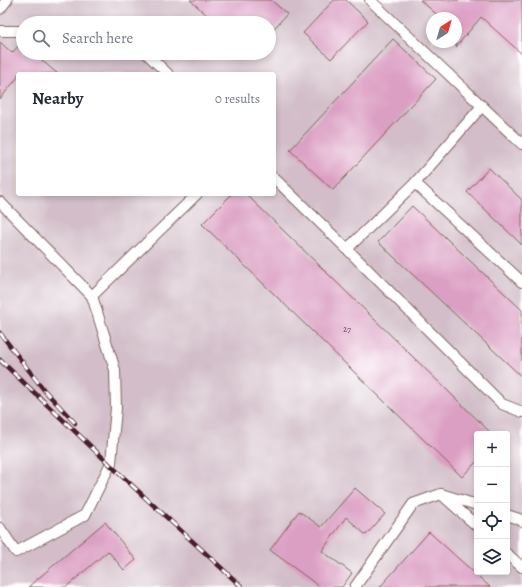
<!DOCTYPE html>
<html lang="en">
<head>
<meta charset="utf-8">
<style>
	:root { --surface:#fff; --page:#f6f6f7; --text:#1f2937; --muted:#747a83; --line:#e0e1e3 }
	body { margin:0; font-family:Alegreya,serif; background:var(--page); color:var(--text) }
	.controls { position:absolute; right:12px; bottom:12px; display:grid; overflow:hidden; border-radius:4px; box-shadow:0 2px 6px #0003 }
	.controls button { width:36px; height:36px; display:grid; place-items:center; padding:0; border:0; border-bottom:1px solid var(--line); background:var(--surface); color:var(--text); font:20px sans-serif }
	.compass { position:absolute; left:426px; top:12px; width:36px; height:36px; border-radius:50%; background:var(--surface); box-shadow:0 2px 6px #0003; rotate:37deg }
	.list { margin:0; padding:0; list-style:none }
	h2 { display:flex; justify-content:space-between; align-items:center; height:52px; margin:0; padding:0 16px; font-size:17px }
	h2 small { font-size:13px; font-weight:400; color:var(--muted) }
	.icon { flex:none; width:22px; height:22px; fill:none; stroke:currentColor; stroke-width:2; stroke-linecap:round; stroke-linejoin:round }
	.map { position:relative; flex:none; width:522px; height:587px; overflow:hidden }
	.search { position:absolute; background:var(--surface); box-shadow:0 2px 6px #0003; left:16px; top:16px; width:260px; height:44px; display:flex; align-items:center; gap:10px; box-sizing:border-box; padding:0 14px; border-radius:22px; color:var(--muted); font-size:15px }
	.panel { position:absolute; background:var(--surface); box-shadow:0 2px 6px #0003; left:16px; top:72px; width:260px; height:124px; border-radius:4px }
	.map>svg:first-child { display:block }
	.industrial { fill:#d2bdc8; fill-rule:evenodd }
	.building { fill:#db9fc3 }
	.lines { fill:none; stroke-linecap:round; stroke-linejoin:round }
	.service-casing { stroke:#81635f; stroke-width:12 }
	.service { stroke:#fff; stroke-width:10 }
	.rail-casing { stroke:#4a1f2b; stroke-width:4.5 }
	.rail { stroke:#fff; stroke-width:3; stroke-dasharray:9; stroke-linecap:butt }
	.labels { text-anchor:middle; stroke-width:3.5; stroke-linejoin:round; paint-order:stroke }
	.number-label { font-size:9px; fill:#6e3f51 }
</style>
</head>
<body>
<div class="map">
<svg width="522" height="587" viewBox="0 0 522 587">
	<rect width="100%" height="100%" fill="#fff"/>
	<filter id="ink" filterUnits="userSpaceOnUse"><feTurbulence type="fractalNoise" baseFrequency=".025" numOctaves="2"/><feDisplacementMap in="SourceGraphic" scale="8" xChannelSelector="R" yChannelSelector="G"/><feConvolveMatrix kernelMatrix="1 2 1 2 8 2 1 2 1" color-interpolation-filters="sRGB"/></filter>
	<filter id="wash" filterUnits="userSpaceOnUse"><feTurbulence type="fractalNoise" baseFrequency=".012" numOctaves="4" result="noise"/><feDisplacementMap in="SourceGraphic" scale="16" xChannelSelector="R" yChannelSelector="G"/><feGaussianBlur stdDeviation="0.9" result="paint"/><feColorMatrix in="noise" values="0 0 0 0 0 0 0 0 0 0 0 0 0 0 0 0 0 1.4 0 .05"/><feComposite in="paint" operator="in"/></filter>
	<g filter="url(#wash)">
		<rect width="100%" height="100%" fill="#e8e1bf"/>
		<!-- industrial -->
		<path class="industrial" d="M0,0H522V587H0ZM432,18H456V42H432ZM23,23H269V53H23ZM18,74H274V194H18ZM477,434H507V572H477Z"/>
		<g id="blocks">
			<!-- building -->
			<g class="building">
				<path d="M190,0H271L287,14L269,34V23H216Z"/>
				<path d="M334,0H346L368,21L331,59L303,33Z"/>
				<path d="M420,0H522V54L481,17L456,47V18H441Z"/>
				<path d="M393,39L436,79L333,190L290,150Z"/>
				<path d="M0,42L12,53L21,43L23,45V53H33L58,74H18V77L0,99Z"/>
				<path d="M489,168L522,200V245L467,192Z"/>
				<path d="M232,194H246L492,434H477V461L462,477L202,224Z"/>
				<path d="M412,206L522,310V377L378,242Z"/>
				<path d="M355,488L385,514L366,535L346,517L322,551L352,573L342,587H320L270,550L299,511L321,527Z"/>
				<path d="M105,522L136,560L124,570L108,551L66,587H28Z"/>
				<path d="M429,532L490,587H380Z"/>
			</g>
		</g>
	</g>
	<g filter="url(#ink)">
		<use href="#blocks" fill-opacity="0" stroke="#81635f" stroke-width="1"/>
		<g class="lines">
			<defs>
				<g id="service">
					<path d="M370,0L522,144"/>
					<path d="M0,9L7,0"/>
					<path d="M0,31H23"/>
					<path d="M146,53L168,74"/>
					<path d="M482,106L415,183L522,282"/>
					<path d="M274,178L347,249"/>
					<path d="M415,183L347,249L502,404L522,412"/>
					<path d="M0,202L92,296"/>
					<path d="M477,505L441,494L477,526"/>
					<path d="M507,515L519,519L522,521"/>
					<path d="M0,528L16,552L85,515L111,463L116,408L115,370L92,296L197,194"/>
					<path d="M507,554L522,567"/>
					<path d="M355,587L413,504L441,494"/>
				</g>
			</defs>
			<!-- service casing -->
			<use href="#service" class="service-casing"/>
			<!-- service -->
			<use href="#service" class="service"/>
			<defs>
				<g id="rail">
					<path d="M0,333L44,390L75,423"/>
					<path d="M0,360L124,478L242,587"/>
				</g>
			</defs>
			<!-- rail casing -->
			<use href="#rail" class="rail-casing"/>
			<!-- rail -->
			<use href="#rail" class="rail"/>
		</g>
	</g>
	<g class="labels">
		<!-- number labels -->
		<g class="number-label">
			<text x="347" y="332">27</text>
		</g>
	</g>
</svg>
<div class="controls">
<button>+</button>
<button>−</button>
<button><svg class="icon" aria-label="locate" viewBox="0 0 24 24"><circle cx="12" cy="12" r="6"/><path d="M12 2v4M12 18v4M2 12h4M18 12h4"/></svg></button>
<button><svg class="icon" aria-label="layers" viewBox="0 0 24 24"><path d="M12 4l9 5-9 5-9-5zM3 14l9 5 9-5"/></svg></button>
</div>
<svg class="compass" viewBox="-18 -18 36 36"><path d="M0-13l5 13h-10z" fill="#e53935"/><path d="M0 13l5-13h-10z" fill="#747a83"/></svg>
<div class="search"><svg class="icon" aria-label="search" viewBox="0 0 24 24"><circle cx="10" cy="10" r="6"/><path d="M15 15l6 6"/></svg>Search here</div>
<section class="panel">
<h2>Nearby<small>0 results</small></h2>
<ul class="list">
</ul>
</section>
</div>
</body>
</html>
